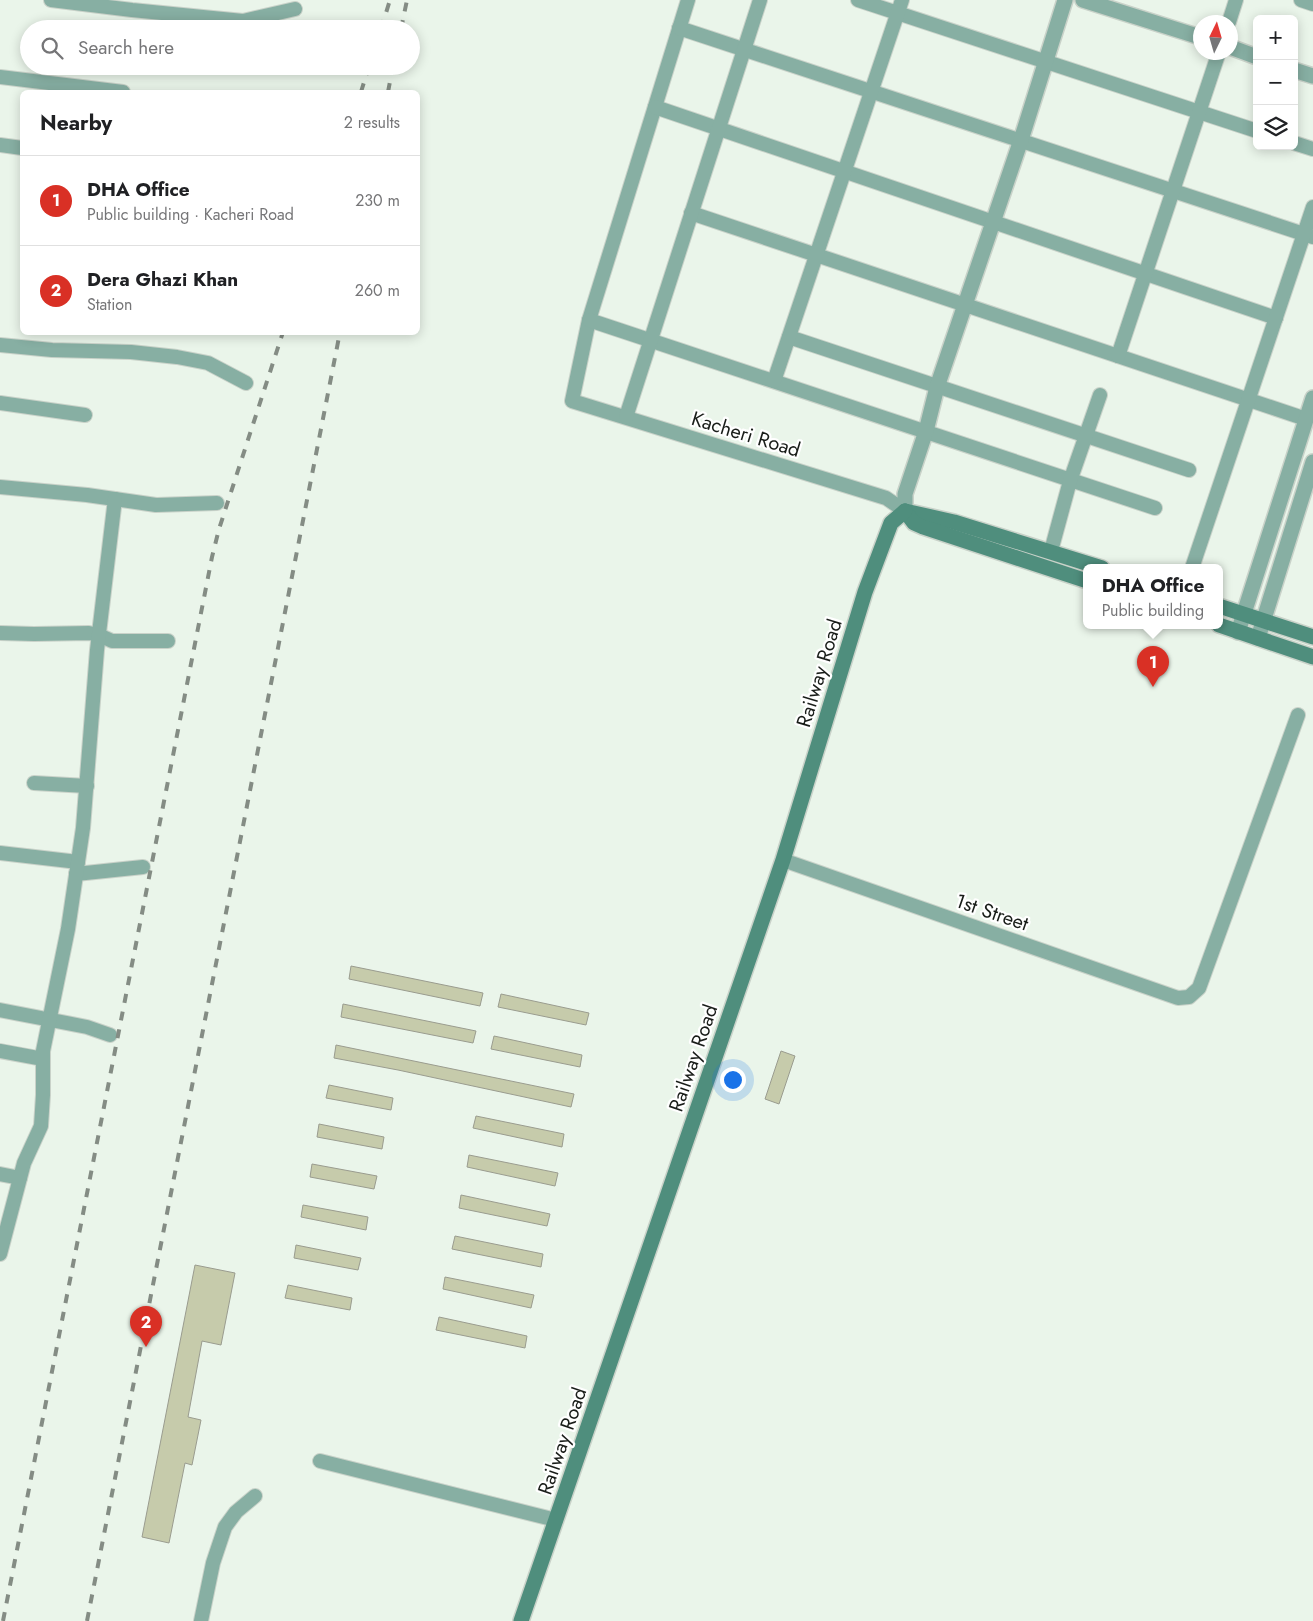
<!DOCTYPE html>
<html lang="en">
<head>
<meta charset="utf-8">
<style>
	:root { --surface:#fff; --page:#f6f6f6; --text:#202124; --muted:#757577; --line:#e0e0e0; --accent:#d93025 }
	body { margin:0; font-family:Jost,sans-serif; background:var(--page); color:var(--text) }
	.controls { position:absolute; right:15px; top:15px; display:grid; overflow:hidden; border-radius:8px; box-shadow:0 2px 12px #0003 }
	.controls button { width:45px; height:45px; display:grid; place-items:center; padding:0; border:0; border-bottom:1px solid var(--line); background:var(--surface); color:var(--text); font:25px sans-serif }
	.compass { position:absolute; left:1193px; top:15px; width:45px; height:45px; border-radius:50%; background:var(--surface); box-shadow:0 2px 12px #0003; rotate:5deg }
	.you { position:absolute; left:732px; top:1079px; width:18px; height:18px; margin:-12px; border:4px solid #fff; border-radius:50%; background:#1a73e8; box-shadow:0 0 0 8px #1a73e833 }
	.badge { display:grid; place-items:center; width:32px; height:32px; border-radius:50%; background:var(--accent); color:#fff; font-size:16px; font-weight:700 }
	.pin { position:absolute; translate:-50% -41px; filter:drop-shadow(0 1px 2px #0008) }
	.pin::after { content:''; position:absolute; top:26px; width:18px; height:15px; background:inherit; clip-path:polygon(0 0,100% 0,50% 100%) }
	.popup { position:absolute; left:1083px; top:564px; width:140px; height:65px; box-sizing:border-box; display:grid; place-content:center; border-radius:8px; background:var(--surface); filter:drop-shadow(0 1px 4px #0005); font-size:16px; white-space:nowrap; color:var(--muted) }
	.popup b { font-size:19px; color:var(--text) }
	.popup::after { content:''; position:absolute; left:50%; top:100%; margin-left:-10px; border:10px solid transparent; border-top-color:var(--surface) }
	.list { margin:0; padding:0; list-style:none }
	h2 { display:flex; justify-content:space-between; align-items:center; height:65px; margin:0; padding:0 20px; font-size:21px }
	h2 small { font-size:16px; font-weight:400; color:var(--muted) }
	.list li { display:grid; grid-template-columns:32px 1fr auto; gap:15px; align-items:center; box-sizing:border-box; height:90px; padding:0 20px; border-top:1px solid var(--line) }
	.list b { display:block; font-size:19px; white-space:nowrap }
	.list p { margin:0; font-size:16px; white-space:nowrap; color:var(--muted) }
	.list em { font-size:16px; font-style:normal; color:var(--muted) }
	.icon { flex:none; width:28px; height:28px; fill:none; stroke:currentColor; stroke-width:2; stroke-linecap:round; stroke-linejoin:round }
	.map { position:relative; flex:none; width:1313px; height:1621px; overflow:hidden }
	.search { position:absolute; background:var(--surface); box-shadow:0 2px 12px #0003; left:20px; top:20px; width:400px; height:55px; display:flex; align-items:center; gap:12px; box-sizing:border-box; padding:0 18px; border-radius:28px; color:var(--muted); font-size:19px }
	.panel { position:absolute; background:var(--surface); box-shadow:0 2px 12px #0003; left:20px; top:90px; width:400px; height:245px; border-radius:8px }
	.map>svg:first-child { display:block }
	.building { fill:#c6cbab; stroke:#9a9c8f }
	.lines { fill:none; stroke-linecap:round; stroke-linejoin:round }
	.minor-casing { stroke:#c9d2c9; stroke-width:16 }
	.tertiary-casing { stroke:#c9d2c9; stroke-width:18 }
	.secondary-casing { stroke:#c9d2c9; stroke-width:18 }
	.minor { stroke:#87afa3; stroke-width:14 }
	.tertiary { stroke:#87afa3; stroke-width:15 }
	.secondary { stroke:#4f8e7d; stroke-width:15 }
	.rail { stroke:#848c84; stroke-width:4; stroke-dasharray:9 9; stroke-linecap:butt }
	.labels { text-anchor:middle; stroke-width:4.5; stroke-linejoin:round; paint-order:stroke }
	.street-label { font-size:20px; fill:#191d19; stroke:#fff }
</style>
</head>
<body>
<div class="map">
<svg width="1313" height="1621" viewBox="0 0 1313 1621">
	<rect width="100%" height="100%" fill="#eaf5ea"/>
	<!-- building -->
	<g class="building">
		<path d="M351,966L483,993L480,1006L349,979Z"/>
		<path d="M501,994L589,1013L586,1025L498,1007Z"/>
		<path d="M343,1004L476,1031L473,1043L341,1017Z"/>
		<path d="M494,1036L582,1055L580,1067L491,1049Z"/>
		<path d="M336,1045L574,1094L571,1107L398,1070L334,1058Z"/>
		<path d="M781,1051L795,1056L779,1104L765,1099Z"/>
		<path d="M329,1085L393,1098L391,1110L326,1098Z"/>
		<path d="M476,1116L564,1134L562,1147L473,1128Z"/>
		<path d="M319,1124L384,1137L382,1149L317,1137Z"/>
		<path d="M469,1155L558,1173L555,1186L467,1167Z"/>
		<path d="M312,1164L377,1176L374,1189L310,1177Z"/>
		<path d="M461,1195L550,1214L547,1226L459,1208Z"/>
		<path d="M303,1205L368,1217L366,1230L301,1217Z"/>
		<path d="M455,1236L543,1254L541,1267L452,1249Z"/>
		<path d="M296,1245L361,1258L358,1270L294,1258Z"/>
		<path d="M195,1265L235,1273L221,1345L202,1341L188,1417L201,1420L192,1465L185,1463L169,1543L142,1537Z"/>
		<path d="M445,1277L534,1295L531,1308L443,1289Z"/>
		<path d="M288,1285L352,1298L350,1310L285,1298Z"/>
		<path d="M439,1317L527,1336L525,1348L436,1330Z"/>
	</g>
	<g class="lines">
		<defs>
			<g id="minor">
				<path d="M51,0L132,10L243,21L295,9"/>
				<path d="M688,0L589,320L572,401L886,498L905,511"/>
				<path d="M858,0L1257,131"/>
				<path d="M1301,0L1313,4"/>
				<path d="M1229,22L1236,0"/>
				<path d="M679,28L1313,237"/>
				<path d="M0,77L123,92"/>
				<path d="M655,107L1276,318"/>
				<path d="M1294,143L1313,149"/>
				<path d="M0,145L22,148"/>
				<path d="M691,213L1306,419"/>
				<path d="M589,320L1155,508"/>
				<path d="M789,337L1189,470"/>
				<path d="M0,345L52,350L131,352L177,357L208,363L246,383"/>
				<path d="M1118,356L1219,52"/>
				<path d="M774,381L902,0"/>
				<path d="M0,403L85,415"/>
				<path d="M626,417L760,0"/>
				<path d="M0,487L87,495L156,505L217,503"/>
				<path d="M1051,551L1070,481L1100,395"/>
				<path d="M1192,568L1313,207"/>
				<path d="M0,633L34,634L89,633L99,635L112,641H168"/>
				<path d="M34,783L87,786"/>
				<path d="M0,853L78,862"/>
				<path d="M783,860L1178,998L1189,997L1199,988L1298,715"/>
				<path d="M76,874L143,867"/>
				<path d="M0,1010L87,1027L110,1035"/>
				<path d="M0,1051L43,1059"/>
				<path d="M0,1174L20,1178"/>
				<path d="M0,1254L24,1163L41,1126L43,1095V1051L68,929L83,828L97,650L115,499"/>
				<path d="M320,1461L556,1520"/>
				<path d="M201,1621L213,1563L225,1527L236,1512L255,1496"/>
			</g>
			<g id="tertiary">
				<path d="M1083,0L1200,37"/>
				<path d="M1230,47L1257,57"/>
				<path d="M1294,70L1313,76"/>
				<path d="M905,511V494L926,431L937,387L1021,140L1065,0"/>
				<path d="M1238,632L1313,398"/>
				<path d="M1258,638L1313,462"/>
			</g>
			<g id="secondary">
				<path d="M905,511L954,522L1102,568"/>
				<path d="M905,511L914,523L923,527L1087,581"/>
				<path d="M1219,606L1313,637"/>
				<path d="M1219,625L1313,657"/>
				<path d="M521,1621L783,860L865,592L891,523L905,511"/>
			</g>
		</defs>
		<!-- minor casing -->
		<use href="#minor" class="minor-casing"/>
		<!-- tertiary casing -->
		<use href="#tertiary" class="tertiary-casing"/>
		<!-- secondary casing -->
		<use href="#secondary" class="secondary-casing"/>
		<!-- minor -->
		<use href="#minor" class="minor"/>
		<!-- tertiary -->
		<use href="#tertiary" class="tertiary"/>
		<!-- secondary -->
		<use href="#secondary" class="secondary"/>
		<!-- rail -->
		<g class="rail">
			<path d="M381,29L390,0"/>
			<path d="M401,29L407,0"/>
			<path d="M361,92L369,66"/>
			<path d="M388,92L393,66"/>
			<path d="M3,1621L212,557L219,529L283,332"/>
			<path d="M87,1621L340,332"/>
		</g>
	</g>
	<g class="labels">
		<!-- street labels -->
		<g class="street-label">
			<text transform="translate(746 434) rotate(17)" y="7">Kacheri Road</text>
			<text transform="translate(819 673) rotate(-73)" y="7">Railway Road</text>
			<text transform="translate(992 912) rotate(19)" y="7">1st Street</text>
			<text transform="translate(693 1058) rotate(-71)" y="7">Railway Road</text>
			<text transform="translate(562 1441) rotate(-71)" y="7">Railway Road</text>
		</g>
	</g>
</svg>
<div class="controls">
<button>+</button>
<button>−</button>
<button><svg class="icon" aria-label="layers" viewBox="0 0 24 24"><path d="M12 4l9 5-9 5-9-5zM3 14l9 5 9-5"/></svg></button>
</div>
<svg class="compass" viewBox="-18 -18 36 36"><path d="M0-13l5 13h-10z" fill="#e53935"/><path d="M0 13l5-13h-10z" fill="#757577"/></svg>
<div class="you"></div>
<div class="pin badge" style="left:1153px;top:687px">1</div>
<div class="popup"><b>DHA Office</b>Public building</div>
<div class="pin badge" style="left:146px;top:1347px">2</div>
<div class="search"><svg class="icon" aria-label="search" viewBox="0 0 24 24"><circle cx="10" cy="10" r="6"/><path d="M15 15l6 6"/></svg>Search here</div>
<section class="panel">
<h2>Nearby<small>2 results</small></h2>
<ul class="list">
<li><span class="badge">1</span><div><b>DHA Office</b><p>Public building · Kacheri Road</p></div><em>230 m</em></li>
<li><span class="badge">2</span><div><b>Dera Ghazi Khan</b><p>Station</p></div><em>260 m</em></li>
</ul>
</section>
</div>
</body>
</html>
